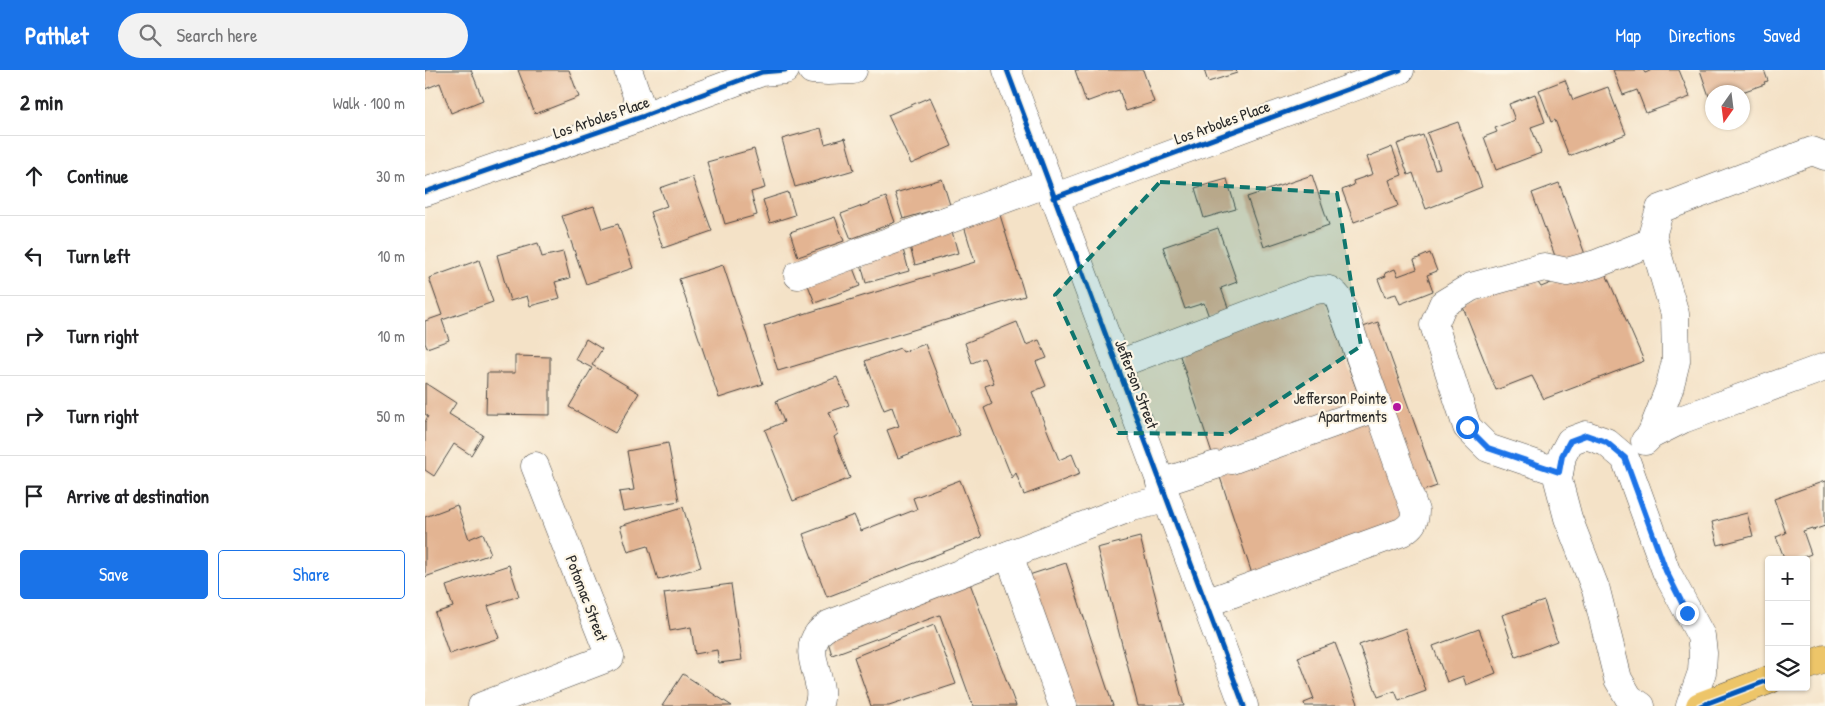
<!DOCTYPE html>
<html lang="en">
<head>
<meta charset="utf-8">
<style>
	:root { --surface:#fff; --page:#f2f2f2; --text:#202124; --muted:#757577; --line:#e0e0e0; --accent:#1a73e8 }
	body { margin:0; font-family:"Patrick Hand",sans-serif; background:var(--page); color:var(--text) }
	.controls { position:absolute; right:15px; bottom:15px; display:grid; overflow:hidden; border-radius:5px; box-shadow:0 1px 4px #0004 }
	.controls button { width:45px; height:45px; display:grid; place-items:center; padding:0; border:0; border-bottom:1px solid var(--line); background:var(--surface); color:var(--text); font:25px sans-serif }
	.compass { position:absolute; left:1280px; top:15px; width:45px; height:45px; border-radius:50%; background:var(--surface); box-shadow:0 1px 4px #0004; rotate:194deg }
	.stop { position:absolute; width:15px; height:15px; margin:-11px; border:4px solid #1a73e8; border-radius:50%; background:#fff }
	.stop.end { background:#1a73e8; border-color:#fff; box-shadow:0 1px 5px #0008 }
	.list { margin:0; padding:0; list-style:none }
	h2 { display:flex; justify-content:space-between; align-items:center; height:65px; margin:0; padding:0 20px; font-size:21px }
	h2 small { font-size:16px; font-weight:400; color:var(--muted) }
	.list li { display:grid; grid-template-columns:32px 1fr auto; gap:15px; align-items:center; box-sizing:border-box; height:80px; padding:0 20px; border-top:1px solid var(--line) }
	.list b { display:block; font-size:19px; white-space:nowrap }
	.list em { font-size:16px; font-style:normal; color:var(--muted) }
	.actions { display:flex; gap:10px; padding:15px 20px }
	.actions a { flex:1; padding:11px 0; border:1px solid var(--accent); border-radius:5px; text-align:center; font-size:18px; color:var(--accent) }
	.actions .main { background:var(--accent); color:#fff }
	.icon { flex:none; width:28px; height:28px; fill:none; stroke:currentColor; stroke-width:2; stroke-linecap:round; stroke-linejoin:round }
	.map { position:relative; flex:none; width:1400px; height:636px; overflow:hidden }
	header { display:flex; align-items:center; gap:30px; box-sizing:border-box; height:70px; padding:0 25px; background:var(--accent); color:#fff }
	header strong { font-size:24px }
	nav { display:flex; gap:28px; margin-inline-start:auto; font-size:18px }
	.search { width:350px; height:45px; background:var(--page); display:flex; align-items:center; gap:12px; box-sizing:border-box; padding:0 18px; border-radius:28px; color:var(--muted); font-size:19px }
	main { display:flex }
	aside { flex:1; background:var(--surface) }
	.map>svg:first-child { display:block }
	.building { fill:#e3b492 }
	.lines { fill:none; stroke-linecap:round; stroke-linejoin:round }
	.minor-casing { stroke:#494642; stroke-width:29 }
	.major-casing { stroke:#494642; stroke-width:29 }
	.minor { stroke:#fff; stroke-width:28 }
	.major { stroke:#edc569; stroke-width:28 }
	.cycleway-casing { stroke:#fcf5e5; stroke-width:8 }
	.cycleway { stroke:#0057b8; stroke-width:5 }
	.route { stroke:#1a73e8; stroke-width:6 }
	.marked { fill:#0f766e; fill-opacity:0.2; stroke:#0f766e; stroke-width:4; stroke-dasharray:10 6; stroke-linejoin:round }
	.poi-dot { fill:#b5179e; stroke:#fcf5e5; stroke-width:2 }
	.labels { text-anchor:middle; stroke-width:4.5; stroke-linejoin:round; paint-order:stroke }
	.street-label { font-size:16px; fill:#2b2b2b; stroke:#fcf5e5 }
	.poi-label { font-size:16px; fill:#2b2b2b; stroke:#fcf5e5; text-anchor:end }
</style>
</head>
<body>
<header>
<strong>Pathlet</strong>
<div class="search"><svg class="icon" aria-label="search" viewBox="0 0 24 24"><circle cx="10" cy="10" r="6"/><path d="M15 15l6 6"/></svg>Search here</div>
<nav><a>Map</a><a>Directions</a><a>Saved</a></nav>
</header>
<main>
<aside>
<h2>2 min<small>Walk · 100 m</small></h2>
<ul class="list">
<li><svg class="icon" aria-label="ahead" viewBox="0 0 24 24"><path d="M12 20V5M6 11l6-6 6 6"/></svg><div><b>Continue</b></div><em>30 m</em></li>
<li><svg class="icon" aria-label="left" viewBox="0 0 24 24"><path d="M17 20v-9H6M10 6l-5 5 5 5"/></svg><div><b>Turn left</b></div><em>10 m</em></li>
<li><svg class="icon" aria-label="right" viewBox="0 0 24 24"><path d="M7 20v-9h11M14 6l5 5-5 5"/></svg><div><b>Turn right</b></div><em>10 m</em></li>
<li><svg class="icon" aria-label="right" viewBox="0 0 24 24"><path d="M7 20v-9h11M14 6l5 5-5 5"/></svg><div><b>Turn right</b></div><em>50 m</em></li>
<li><svg class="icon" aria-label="arrive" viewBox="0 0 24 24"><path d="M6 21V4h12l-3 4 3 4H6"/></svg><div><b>Arrive at destination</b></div></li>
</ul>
<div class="actions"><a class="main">Save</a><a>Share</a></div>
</aside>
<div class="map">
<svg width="1400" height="636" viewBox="0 0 1400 636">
	<rect width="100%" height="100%" fill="#fcf5e5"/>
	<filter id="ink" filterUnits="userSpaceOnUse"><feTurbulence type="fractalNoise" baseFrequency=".02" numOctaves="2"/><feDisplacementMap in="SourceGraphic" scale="10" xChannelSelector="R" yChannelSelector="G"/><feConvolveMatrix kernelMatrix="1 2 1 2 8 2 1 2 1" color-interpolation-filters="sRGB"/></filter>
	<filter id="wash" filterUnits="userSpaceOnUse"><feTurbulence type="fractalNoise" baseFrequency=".0096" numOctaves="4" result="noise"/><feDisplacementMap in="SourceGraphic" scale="20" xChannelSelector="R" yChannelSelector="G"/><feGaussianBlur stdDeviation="1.12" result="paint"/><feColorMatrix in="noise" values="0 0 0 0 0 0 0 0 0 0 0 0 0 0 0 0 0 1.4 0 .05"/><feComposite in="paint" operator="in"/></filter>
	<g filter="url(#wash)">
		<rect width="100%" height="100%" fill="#f4e2c7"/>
		<g id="blocks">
			<!-- building -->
			<g class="building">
				<path d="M0,0H46L58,30L26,43L15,13L0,19Z"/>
				<path d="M93,0H144L154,27L110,44Z"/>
				<path d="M650,0H718L729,32L701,41L694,20L661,32Z"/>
				<path d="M779,0H811L812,3L783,12Z"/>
				<path d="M1188,0H1218L1220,3L1227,0H1254L1265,27L1221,43L1212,20L1198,25Z"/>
				<path d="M1275,0H1339L1343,11L1339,12L1340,14L1317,22H1288L1287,35Z"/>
				<path d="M1140,10L1148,30L1183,17L1201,64L1144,86L1130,50L1126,52L1114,20Z"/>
				<path d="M1110,24L1120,52L1106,57L1116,83L1071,100L1059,67L1072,62L1070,58L1090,50L1084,34Z"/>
				<path d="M505,27L527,76L486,94L463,45Z"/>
				<path d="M1033,52L1057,117L1001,139L988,103L983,105L972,74L998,65L1010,99L1015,98L1002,63Z"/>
				<path d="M396,58L400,74L420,68L429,100L370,117L357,69Z"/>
				<path d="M967,77L977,105L964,110L973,136L929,152L917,120L929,115L928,111L948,104L942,87Z"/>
				<path d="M329,79L340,118L326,122L332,145L300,154L282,92Z"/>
				<path d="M887,105L904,155L839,177L822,127Z"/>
				<path d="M267,107L287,161L238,178L225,142L242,136L235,118Z"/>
				<path d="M517,109L525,135L478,149L470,123Z"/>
				<path d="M802,109L811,139L779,148L770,118Z"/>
				<path d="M1134,113L1161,187L1134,197L1107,123Z"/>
				<path d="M363,122L370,145L345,153L338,130Z"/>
				<path d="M461,127L470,152L426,169L416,144Z"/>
				<path d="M169,136L177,159L193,154L208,198L161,214L137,146Z"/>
				<path d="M575,145L600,226L353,301L339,256L550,192L539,156Z"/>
				<path d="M410,147L419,171L373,187L365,162Z"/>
				<path d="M526,158L533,183L490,195L483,169Z"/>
				<path d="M793,158L812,212L796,218L804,240L784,247L779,233L760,239L738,177Z"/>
				<path d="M113,173L117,187L138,182L145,208L130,212L135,228L105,236L102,226L85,231L72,185Z"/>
				<path d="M477,176L484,201L441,213L434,187Z"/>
				<path d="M1005,183L1012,201L1002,205L1008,221L975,234L971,224L960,227L953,209L961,206L960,203L970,199L973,206L992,199L989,190Z"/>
				<path d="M54,190L68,232L17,250L24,270L2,278L0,273V251L17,245L4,208Z"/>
				<path d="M426,193L435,216L390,233L381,210Z"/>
				<path d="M298,195L338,314L294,328L254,209Z"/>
				<path d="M1181,204L1219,291L1119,329L1107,306L1071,320L1036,232L1109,207L1116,217L1141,207Z"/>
				<path d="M897,224L935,329L803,381L945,350L983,454L830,513L752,277Z"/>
				<path d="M592,252L601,275L614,270L622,288L611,292L621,316L607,322L634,390L647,384L655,404L599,425L591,403L587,408L559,338L567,334L560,316L569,313L559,288L547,293L540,273Z"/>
				<path d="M953,252L1012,416L992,423L932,259Z"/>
				<path d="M161,269L177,279L167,295L214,323L190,363L144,337L167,298L150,289Z"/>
				<path d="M500,274L535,365L473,388L462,360L474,356L467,337L459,340L440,291L475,278L478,282Z"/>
				<path d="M90,286L125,287V345L61,344L62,303H90Z"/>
				<path d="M412,307L424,335L404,342L413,364L409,367L425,408L368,431L340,360L359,352L351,331Z"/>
				<path d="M0,313L31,333L24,344L58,365L46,385L29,374L9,406L0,400V352L3,346L0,344Z"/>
				<path d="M243,373L254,431L198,441L194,422L209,420L202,381Z"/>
				<path d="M535,410L557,467L402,527L378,464L429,445L436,461L492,439L488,428Z"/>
				<path d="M1400,411V456L1388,460L1387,458L1378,461L1386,484L1371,490H1360L1351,467L1361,463L1349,429Z"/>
				<path d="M32,435L44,469L58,463L66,484L0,507V447Z"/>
				<path d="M258,437L276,497L233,510L223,476L203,482L195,456Z"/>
				<path d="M1322,443L1328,466L1293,475L1287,452Z"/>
				<path d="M715,467L759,636H713L672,478Z"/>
				<path d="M641,493L688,636H647L604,505Z"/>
				<path d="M84,495L94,526L63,536L74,568L24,584L10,543L28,537L21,516Z"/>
				<path d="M543,508L591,636H548L515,545L407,585L400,562Z"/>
				<path d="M306,514L317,590L294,593L292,580L270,584L266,557L245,561L239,523Z"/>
				<path d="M1119,531L1132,571L1091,587L1077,545Z"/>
				<path d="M509,555L531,614L464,636H446L429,587Z"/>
				<path d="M980,558L1001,621L974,631L970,621L953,627L934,575Z"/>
				<path d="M1054,559L1071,603L1041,615L1038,606L1022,612L1008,576Z"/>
				<path d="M910,573L934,636H880L879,633L889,629L873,587Z"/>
				<path d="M258,604L307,636H237Z"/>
			</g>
		</g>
	</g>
	<g filter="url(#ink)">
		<use href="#blocks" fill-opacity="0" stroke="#494642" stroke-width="1"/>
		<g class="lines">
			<defs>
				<g id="minor">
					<path d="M203,0L219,46"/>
					<path d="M387,0L403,1L428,0"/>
					<path d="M582,0L819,636"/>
					<path d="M0,122L219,46L337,2L360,0"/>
					<path d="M628,128L975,0"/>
					<path d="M373,205L623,113"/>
					<path d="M691,295L886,221C900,218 905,217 914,229L953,337L806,390"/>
					<path d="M1226,365L1244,319L1251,291L1250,244L1227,166L1235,139L1387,81L1400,86"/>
					<path d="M1220,371L1226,365L1258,349L1400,297"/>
					<path d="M1134,402L1063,378L1042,357L1009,255L1018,234L1046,217L1119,197L1142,202L1171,194L1229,171"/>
					<path d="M735,413L791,395"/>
					<path d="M584,485L638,636"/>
					<path d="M781,533L977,462C986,456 990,452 990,441L953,337"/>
					<path d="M57,636L185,587L110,396"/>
					<path d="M393,636C403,613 376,586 393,564C396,560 401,557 405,554L707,437L741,429"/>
					<path d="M1216,636L1204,628L1193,609L1171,520L1143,448L1133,410L1137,386L1145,371L1161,365L1181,372L1200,388L1241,501L1276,566L1278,583L1277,602L1265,636"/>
				</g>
				<g id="major">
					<path d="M1381,596L1400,589"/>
					<path d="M1275,636L1344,610"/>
				</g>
			</defs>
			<!-- minor casing -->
			<use href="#minor" class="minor-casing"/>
			<!-- major casing -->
			<use href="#major" class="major-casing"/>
			<!-- minor -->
			<use href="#minor" class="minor"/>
			<!-- major -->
			<use href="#major" class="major"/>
			<defs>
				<g id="cycleway">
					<path d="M582,0L819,636"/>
					<path d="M0,122L219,46L337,2L360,0"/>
					<path d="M628,128L975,0"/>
					<path d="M1275,636L1344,610"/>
				</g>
			</defs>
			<!-- cycleway casing -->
			<use href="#cycleway" class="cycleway-casing"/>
			<!-- cycleway -->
			<use href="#cycleway" class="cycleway"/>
		</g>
	</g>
	<g class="lines" filter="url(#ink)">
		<!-- route -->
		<path class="route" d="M1042,357L1063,378L1134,402L1137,386L1145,371L1161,365L1181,372L1200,388L1241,501L1262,543"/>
	</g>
	<!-- marked area -->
	<path class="marked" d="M735,112L912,123L936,276L803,364L693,363L630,225Z"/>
	<!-- markers -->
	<circle class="poi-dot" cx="972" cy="337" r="5"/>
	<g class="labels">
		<!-- street labels -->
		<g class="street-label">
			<text transform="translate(176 47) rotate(-19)" y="6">Los Arboles Place</text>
			<text transform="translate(797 52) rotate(-20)" y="6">Los Arboles Place</text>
			<text transform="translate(712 314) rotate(69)" y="6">Jefferson Street</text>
			<text transform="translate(162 528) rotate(69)" y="6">Potomac Street</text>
		</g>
		<!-- poi labels -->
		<g class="poi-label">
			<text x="962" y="334">Jefferson Pointe<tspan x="962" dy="18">Apartments</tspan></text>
		</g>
	</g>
</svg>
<div class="controls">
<button>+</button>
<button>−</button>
<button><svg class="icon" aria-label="layers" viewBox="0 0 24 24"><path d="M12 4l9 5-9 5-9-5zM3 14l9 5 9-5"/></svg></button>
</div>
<svg class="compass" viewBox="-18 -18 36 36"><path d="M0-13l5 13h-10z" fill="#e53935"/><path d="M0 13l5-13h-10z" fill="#757577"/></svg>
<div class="stop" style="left:1042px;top:357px"></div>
<div class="stop end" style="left:1262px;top:543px"></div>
</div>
</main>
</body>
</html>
